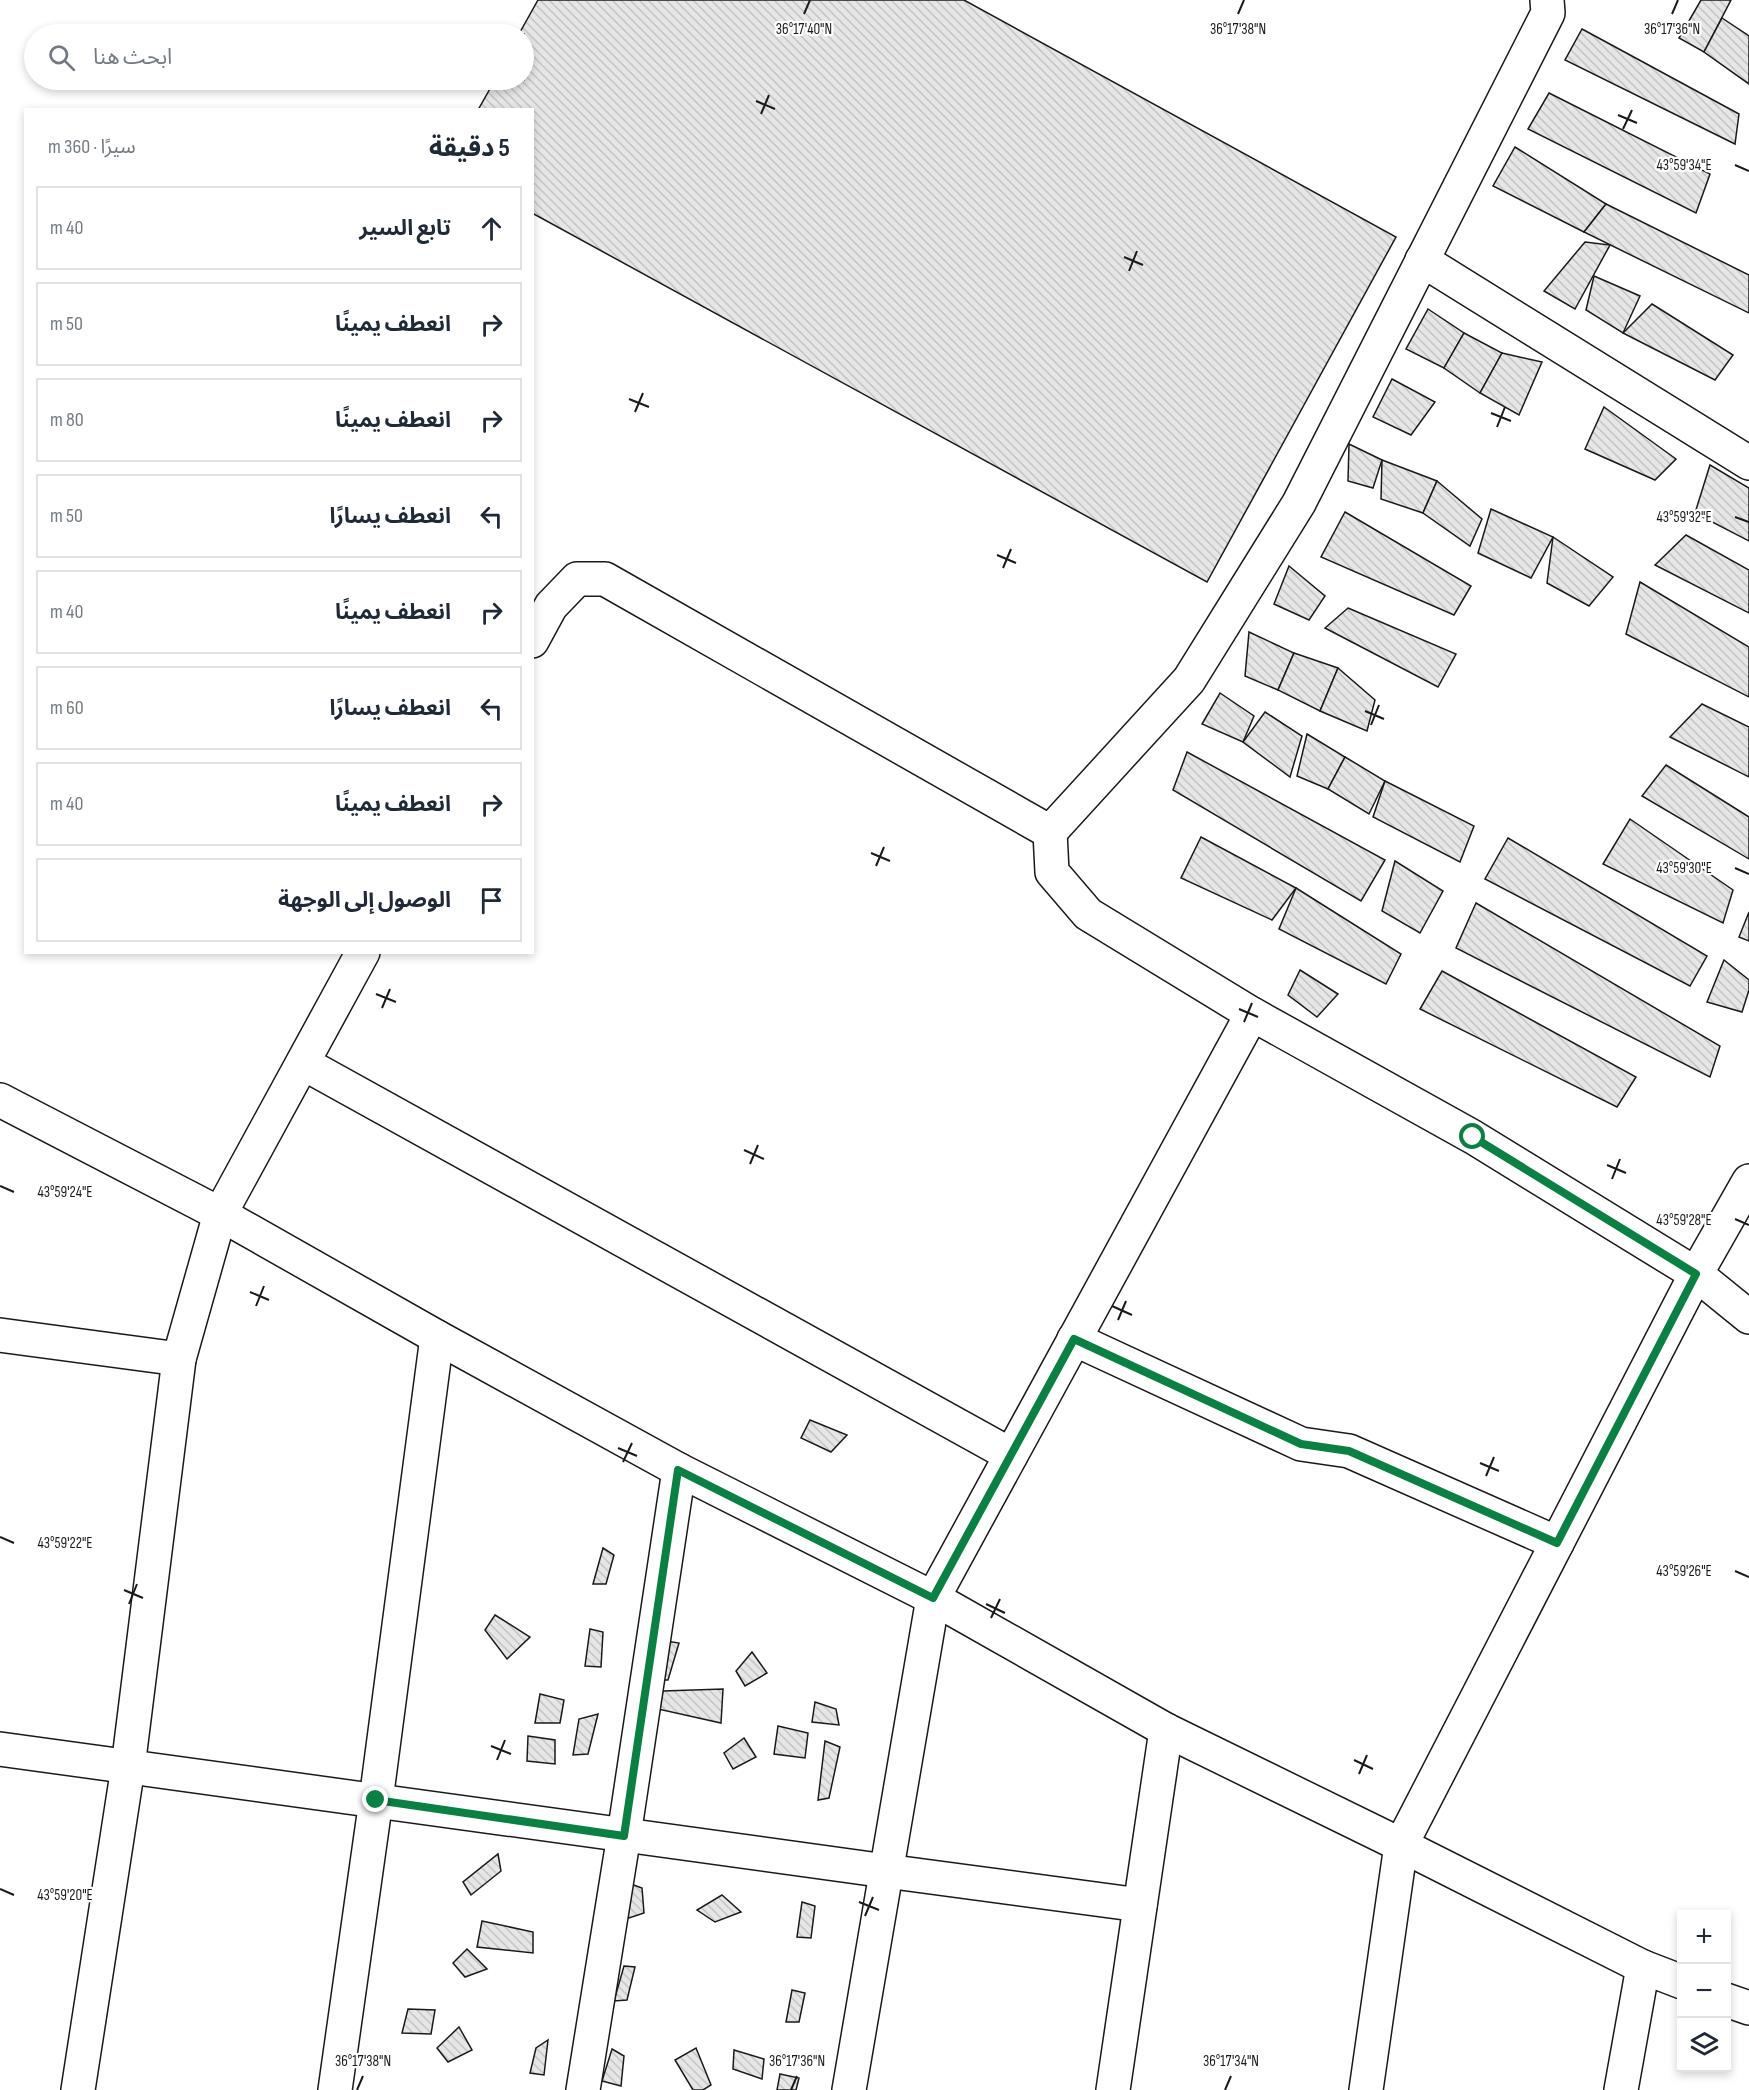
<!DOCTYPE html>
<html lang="ar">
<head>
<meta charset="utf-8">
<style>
	:root { --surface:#fff; --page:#f6f6f7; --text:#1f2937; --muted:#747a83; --line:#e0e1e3 }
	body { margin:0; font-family:"Sofia Sans Condensed","Noto Sans Arabic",sans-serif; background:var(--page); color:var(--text); direction:rtl }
	.controls { position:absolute; right:18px; bottom:18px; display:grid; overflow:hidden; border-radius:0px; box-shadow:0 3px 9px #0003 }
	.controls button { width:54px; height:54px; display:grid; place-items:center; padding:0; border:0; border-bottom:2px solid var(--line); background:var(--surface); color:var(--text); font:30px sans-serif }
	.stop { position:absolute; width:18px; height:18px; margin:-14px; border:4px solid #0b8043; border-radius:50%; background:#fff }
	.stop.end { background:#0b8043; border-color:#fff; box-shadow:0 2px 6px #0008 }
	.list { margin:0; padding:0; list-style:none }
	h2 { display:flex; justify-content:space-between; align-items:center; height:78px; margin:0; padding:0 24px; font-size:26px }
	h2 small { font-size:20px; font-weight:400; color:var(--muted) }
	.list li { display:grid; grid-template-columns:39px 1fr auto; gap:18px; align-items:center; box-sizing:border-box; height:84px; margin:0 12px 12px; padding:0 12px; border:2px solid var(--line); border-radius:0px }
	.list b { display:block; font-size:22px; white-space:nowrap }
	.list em { font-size:20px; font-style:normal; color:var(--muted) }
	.icon { flex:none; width:33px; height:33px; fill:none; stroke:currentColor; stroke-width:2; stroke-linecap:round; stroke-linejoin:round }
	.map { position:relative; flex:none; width:1749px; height:2090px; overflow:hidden; direction:ltr }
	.search { position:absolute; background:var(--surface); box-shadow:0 3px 9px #0003; left:24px; top:24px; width:510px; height:66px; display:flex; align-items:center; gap:15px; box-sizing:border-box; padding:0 21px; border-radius:33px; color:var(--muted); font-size:22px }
	.panel { position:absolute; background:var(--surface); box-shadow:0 3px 9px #0003; left:24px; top:108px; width:510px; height:846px; border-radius:0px; direction:rtl }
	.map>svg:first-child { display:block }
	.building { fill:url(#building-back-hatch); stroke:#1a1a1a; stroke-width:1.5 }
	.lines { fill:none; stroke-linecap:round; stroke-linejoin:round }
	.minor-casing { stroke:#1a1a1a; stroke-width:36 }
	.minor { stroke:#fff; stroke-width:33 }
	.route { stroke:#0b8043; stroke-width:8 }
	.ticks { fill:none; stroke:#1a1a1a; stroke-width:2 }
	.ticks-label { font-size:15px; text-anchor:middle; fill:#1a1a1a; stroke:#fff; stroke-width:4.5; stroke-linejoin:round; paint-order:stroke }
</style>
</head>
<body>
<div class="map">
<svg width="1749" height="2090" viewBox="0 0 1749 2090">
	<defs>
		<pattern id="building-back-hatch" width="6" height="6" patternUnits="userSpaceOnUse" patternTransform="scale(1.5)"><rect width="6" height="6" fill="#e6e6e6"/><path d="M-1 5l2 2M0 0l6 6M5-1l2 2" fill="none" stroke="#c5c5c5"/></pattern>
	</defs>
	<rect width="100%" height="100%" fill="#fff"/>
	<!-- building -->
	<g class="building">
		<path d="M538,0H964L1396,237L1207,582L532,213V110H478L495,80H524V34H519Z"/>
		<path d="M1701,0H1731L1704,52L1679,38Z"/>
		<path d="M1722,18L1749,36V84L1704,52Z"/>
		<path d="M1582,29L1739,114L1735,144L1565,60Z"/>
		<path d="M1549,93L1710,174L1696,213L1528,129Z"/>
		<path d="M1515,147L1606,204L1584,232L1493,186Z"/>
		<path d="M1606,204L1749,275V313L1584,232Z"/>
		<path d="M1585,242L1610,245L1575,309L1544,291Z"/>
		<path d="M1594,276L1640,296L1623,333L1586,310Z"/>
		<path d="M1652,304L1733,355L1715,380L1623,333Z"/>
		<path d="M1428,309L1464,333L1444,368L1406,349Z"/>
		<path d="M1464,333L1502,353L1480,393L1444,368Z"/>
		<path d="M1502,353L1542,362L1519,415L1480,393Z"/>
		<path d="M1392,379L1435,402L1411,435L1373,417Z"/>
		<path d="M1604,407L1676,459L1655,480L1585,449Z"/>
		<path d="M1349,444L1382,460L1373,488L1348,481Z"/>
		<path d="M1382,460L1437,481L1423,513L1381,499Z"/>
		<path d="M1710,465L1749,488V541L1695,513Z"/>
		<path d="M1437,481L1482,519L1470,546L1423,513Z"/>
		<path d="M1491,509L1553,537L1531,578L1478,553Z"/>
		<path d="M1345,512L1471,586L1454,615L1321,557Z"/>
		<path d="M1686,535L1749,570V613L1655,565Z"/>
		<path d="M1553,537L1613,577L1589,606L1547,583Z"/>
		<path d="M1289,566L1325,596L1309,620L1274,604Z"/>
		<path d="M1640,582L1749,647V697L1626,634Z"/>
		<path d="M1348,608L1456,654L1438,687L1325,628Z"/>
		<path d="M1249,632L1294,653L1278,690L1245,676Z"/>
		<path d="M1294,653L1338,668L1320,711L1278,690Z"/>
		<path d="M1338,668L1375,700L1367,731L1320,711Z"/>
		<path d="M1220,693L1254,716L1243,742L1202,724Z"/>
		<path d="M1702,704L1749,727V777L1670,737Z"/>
		<path d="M1265,712L1302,736L1290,777L1243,742Z"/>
		<path d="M1307,734L1345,757L1328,789L1297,776Z"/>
		<path d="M1187,752L1385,860L1361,901L1173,790Z"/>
		<path d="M1345,757L1385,781L1369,814L1328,789Z"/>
		<path d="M1666,765L1749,817V859L1642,796Z"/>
		<path d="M1385,781L1474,826L1460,862L1373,817Z"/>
		<path d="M1630,819L1733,890L1723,923L1603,864Z"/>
		<path d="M1201,837L1296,888L1272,920L1181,878Z"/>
		<path d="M1508,838L1707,956L1690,986L1485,879Z"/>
		<path d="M1395,861L1443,891L1420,933L1382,911Z"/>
		<path d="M1296,888L1401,954L1386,984L1279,929Z"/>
		<path d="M1476,903L1720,1046L1710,1077L1456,948Z"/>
		<path d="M1749,912V941L1739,937Z"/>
		<path d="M1724,960L1749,980V990L1742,1012L1707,1002Z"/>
		<path d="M1300,970L1338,994L1317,1017L1288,995Z"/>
		<path d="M1442,971L1636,1077L1617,1107L1420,1009Z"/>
		<path d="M810,1420L847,1435L831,1452L801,1438Z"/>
		<path d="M603,1548L614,1555L606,1584H593Z"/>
		<path d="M495,1615L530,1637L507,1659L485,1630Z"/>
		<path d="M590,1629L603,1632L601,1667L585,1666Z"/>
		<path d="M666,1641L679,1643L668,1680H654Z"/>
		<path d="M752,1652L767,1673L745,1686L736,1671Z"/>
		<path d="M723,1689L721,1723L658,1709L663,1691Z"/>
		<path d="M540,1694L564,1700L560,1723H535Z"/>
		<path d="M815,1702L836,1709L839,1725L812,1722Z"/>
		<path d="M598,1714L588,1754L573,1755L579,1719Z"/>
		<path d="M778,1726L808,1733L805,1758L774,1754Z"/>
		<path d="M528,1736L555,1740V1764L527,1761Z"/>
		<path d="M744,1738L756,1757L733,1769L724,1753Z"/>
		<path d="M825,1741L840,1747L829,1798L818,1800Z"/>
		<path d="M498,1854L501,1871L471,1895L463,1882Z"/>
		<path d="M628,1883L642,1888L644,1913L626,1919Z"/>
		<path d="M722,1895L741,1912L715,1922L697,1910Z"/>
		<path d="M802,1902L815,1906L811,1938L797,1937Z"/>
		<path d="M482,1921L533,1932V1953L477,1947Z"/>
		<path d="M467,1949L487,1969L465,1977L453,1963Z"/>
		<path d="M624,1966L635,1967L627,2000L614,2001Z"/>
		<path d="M792,1990L805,1993L799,2022H786Z"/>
		<path d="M408,2009L435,2010L431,2034L402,2033Z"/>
		<path d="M459,2027L472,2050L448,2062L437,2048Z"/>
		<path d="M548,2040L544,2075L530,2073L536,2048Z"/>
		<path d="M696,2048L711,2085L703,2090H693L675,2060Z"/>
		<path d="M612,2049L624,2056L621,2086L602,2081Z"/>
		<path d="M734,2050L764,2059L762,2079L733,2069Z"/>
		<path d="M780,2074L799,2078L796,2090H777Z"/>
	</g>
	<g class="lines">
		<defs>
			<g id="minor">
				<path d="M1422,260L1749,463"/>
				<path d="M532,641L551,606L577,579H605L1050,832L1052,872L1088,914L1252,1014L1473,1137L1696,1274L1749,1317"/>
				<path d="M1050,832L1189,680L1299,503L1548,13L1547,0"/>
				<path d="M303,1063L1011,1455"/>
				<path d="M0,1100L220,1214L437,1337L679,1470L933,1598L1166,1730L1401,1845L1643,1967L1682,1982"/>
				<path d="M0,1335L179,1359"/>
				<path d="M1074,1339L1301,1444L1349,1451L1557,1543"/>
				<path d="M0,1749L886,1871L1140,1905"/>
				<path d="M1726,2000L1749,2008"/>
				<path d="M78,2090L128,1767L179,1359L220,1214L363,952"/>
				<path d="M335,2090L376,1800L437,1337"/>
				<path d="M583,2090L624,1835L679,1470"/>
				<path d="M849,2090L933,1598L1252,1014"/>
				<path d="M1113,2090L1166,1730"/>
				<path d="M1366,2090L1401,1845L1696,1274L1749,1181"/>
				<path d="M1621,2090L1643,1967"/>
			</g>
		</defs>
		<!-- minor casing -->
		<use href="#minor" class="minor-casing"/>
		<!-- minor -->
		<use href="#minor" class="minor"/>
	</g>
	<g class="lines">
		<!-- route -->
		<path class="route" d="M376,1800L624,1836L678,1470L933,1598L1074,1339L1301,1444L1349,1451L1557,1543L1696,1274L1473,1137"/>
	</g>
	<!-- ticks -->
	<path class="ticks" d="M804,14L810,0M1238,14L1244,0M1672,14L1678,0M756,101L775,109M761,114L769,95M1618,115L1637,123M1623,129L1632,110M1735,165L1749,171M1124,257L1143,265M1129,271L1137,251M629,399L649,407M635,412L643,393M1491,413L1511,421M1497,427L1505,407M1735,517L1749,522M997,555L1016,563M1003,568L1011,549M1365,711L1384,719M1371,725L1379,705M871,853L890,861M876,866L884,847M1735,868L1749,874M376,994L396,1002M382,1008L390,989M1239,1009L1258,1017M1244,1022L1252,1003M744,1150L764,1159M750,1164L758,1145M1607,1165L1626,1173M1612,1179L1620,1159M0,1186L14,1192M1735,1219L1749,1225M250,1292L269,1300M256,1306L264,1286M1112,1306L1132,1315M1118,1320L1126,1301M618,1448L637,1456M623,1462L632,1443M1480,1463L1499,1471M1486,1476L1494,1457M0,1537L14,1543M1735,1571L1749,1577M124,1590L143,1598M129,1604L137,1584M986,1604L1005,1613M991,1618L1000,1599M491,1746L511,1754M497,1760L505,1740M1354,1760L1373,1769M1359,1774L1367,1755M0,1889L14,1895M859,1902L879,1910M865,1916L873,1897M357,2090L363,2076M791,2090L797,2076M1225,2090L1231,2076"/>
	<g class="ticks-label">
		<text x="804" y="34">36°17'40"N</text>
		<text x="1238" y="34">36°17'38"N</text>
		<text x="1672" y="34">36°17'36"N</text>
		<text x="1684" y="170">43°59'34"E</text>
		<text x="1684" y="522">43°59'32"E</text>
		<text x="1684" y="873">43°59'30"E</text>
		<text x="65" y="1197">43°59'24"E</text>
		<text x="1684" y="1225">43°59'28"E</text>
		<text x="65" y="1548">43°59'22"E</text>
		<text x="1684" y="1576">43°59'26"E</text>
		<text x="65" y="1900">43°59'20"E</text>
		<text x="363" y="2066">36°17'38"N</text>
		<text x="797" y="2066">36°17'36"N</text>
		<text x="1231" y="2066">36°17'34"N</text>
	</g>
</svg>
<div class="controls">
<button>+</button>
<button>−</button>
<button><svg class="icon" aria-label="layers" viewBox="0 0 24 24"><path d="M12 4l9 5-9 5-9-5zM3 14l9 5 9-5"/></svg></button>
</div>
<div class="stop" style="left:1473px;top:1137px"></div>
<div class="stop end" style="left:376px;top:1800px"></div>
<div class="search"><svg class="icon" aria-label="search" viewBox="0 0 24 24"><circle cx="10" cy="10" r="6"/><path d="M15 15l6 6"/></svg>ابحث هنا</div>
<section class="panel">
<h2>5 دقيقة<small>سيرًا · 360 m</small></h2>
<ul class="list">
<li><svg class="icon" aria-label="ahead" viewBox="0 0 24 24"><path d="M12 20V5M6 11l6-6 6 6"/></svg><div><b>تابع السير</b></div><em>40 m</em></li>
<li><svg class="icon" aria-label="right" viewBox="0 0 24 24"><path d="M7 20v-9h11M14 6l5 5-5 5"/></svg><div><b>انعطف يمينًا</b></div><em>50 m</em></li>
<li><svg class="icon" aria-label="right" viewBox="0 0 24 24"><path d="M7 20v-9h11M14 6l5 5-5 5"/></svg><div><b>انعطف يمينًا</b></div><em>80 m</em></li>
<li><svg class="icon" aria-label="left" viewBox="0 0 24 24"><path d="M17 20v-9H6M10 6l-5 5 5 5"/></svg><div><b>انعطف يسارًا</b></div><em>50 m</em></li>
<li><svg class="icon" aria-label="right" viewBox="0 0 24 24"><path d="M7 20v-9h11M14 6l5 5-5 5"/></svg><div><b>انعطف يمينًا</b></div><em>40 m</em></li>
<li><svg class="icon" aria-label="left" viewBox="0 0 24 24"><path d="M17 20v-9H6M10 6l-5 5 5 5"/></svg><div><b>انعطف يسارًا</b></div><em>60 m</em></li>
<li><svg class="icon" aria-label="right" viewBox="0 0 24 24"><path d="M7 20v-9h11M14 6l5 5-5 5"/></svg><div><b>انعطف يمينًا</b></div><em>40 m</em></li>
<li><svg class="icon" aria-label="arrive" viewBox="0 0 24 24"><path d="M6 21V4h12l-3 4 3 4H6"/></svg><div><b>الوصول إلى الوجهة</b></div></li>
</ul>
</section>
</div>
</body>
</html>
